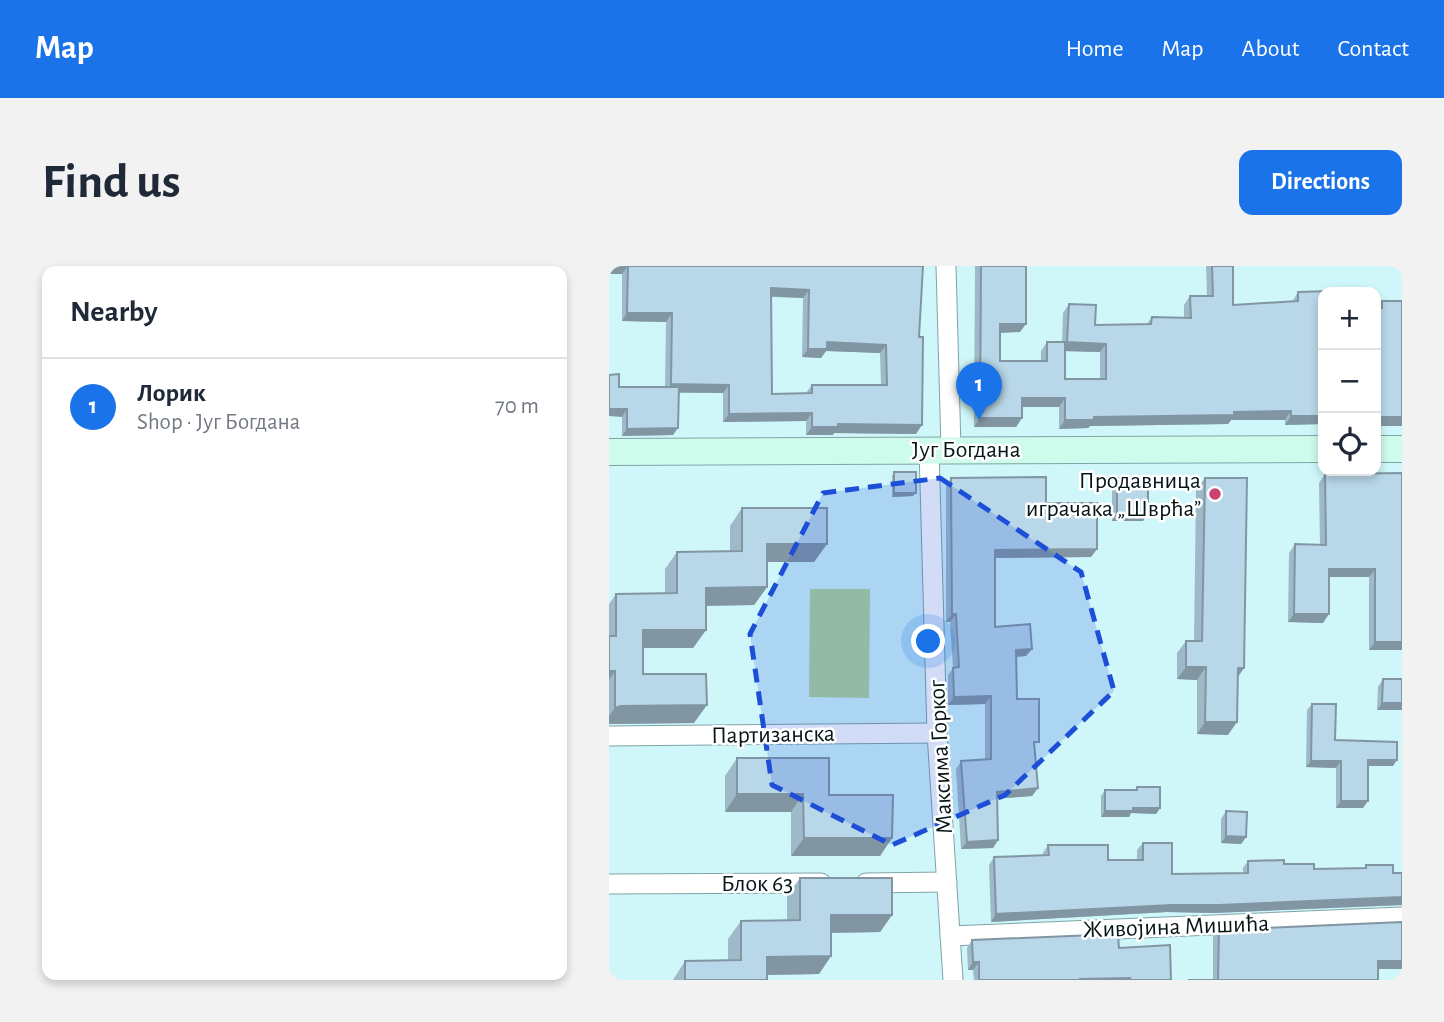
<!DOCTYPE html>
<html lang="en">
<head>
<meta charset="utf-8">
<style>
	:root { --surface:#fff; --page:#f2f2f3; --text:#1f2937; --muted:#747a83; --line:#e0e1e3; --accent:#1a73e8 }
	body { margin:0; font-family:"Alegreya Sans",sans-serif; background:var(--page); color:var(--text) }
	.controls { position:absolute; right:21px; top:21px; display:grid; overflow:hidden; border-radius:14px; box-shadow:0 4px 10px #0003 }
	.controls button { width:63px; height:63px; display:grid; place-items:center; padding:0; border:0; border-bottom:2px solid var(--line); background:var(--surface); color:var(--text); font:35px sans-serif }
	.you { position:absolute; left:320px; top:376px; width:24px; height:24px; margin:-18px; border:5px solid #fff; border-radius:50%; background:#1a73e8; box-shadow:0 0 0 10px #1a73e833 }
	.badge { display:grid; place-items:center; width:46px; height:46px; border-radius:50%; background:var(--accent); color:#fff; font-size:23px; font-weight:700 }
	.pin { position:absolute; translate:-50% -58px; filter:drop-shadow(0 2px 4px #0008) }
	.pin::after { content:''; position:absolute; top:37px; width:24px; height:21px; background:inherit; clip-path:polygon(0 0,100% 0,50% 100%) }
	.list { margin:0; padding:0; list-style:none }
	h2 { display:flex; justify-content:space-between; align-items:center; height:91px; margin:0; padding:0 28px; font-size:30px }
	h2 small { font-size:23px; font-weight:400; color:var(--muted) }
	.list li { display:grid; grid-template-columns:46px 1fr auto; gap:21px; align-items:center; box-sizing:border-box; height:98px; padding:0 28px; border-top:2px solid var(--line) }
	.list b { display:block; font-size:26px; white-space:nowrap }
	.list p { margin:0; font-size:23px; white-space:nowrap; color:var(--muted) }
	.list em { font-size:23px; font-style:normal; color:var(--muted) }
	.icon { flex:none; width:38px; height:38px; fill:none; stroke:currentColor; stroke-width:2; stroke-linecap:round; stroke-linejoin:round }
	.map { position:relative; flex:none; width:793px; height:714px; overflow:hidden; border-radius:14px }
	header { display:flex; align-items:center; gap:42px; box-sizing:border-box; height:98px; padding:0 35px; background:var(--accent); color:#fff }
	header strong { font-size:33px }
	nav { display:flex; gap:38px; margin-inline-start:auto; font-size:24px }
	.intro { display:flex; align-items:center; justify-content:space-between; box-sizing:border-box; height:168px; padding:0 42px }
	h1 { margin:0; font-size:49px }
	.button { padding:18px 32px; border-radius:14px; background:var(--accent); color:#fff; font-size:24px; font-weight:700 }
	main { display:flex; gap:42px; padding:0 42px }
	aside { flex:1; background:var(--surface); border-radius:14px; box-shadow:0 4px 10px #0003 }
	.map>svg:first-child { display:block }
	.green { fill:#afd59c }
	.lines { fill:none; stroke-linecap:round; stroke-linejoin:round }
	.street-casing { stroke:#7fa4a7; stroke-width:21 }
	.secondary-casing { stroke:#7fa4a7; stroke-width:28 }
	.street { stroke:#fff; stroke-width:19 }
	.secondary { stroke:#cdfbec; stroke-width:26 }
	.wall { fill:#9eb9c8; fill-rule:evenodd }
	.shaded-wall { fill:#8196a2 }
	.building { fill:#b8d7e8; stroke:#8196a2; stroke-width:2; fill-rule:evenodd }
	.marked { fill:#1d4ed8; fill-opacity:0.2; stroke:#1d4ed8; stroke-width:5; stroke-dasharray:14 9; stroke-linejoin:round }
	.poi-dot { fill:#ce4171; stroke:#fff; stroke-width:2.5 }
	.labels { text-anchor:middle; stroke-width:5; stroke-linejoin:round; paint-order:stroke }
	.street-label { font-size:24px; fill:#061516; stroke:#fff }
	.poi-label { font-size:24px; fill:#061516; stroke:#fff; text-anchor:end }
</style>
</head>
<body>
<header>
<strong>Map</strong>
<nav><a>Home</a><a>Map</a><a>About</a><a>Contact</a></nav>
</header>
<div class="intro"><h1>Find us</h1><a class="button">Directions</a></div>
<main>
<aside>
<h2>Nearby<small></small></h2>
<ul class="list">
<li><span class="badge">1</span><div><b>Лорик</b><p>Shop · Југ Богдана</p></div><em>70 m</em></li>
</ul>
</aside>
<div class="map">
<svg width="793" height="714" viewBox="0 0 793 714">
	<rect width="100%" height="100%" fill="#cff7f9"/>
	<!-- green -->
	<path class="green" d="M201,323H261L260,432L200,431Z"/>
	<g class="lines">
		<defs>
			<g id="street">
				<path d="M337,0L342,183"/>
				<path d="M320,183L328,467L344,714"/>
				<path d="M0,470L328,467"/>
				<path d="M257,617L338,616"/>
				<path d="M0,618L212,617"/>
				<path d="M341,670L793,651"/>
			</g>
			<g id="secondary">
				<path d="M767,183H793"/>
				<path d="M0,186L714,183"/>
			</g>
		</defs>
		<!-- street casing -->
		<use href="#street" class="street-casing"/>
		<!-- secondary casing -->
		<use href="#secondary" class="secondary-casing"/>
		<!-- street -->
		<use href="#street" class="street"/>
		<!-- secondary -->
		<use href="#secondary" class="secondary"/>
	</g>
	<!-- wall -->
	<g class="wall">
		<path d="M0,0H314L310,71L307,168L225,167L224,169H197V155L114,156V127H70L64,169L13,170V151L10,121H56L57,56L13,55V8H0ZM162,31L194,32L193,91L212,92L217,85L271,87L272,119H203L197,127L163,128Z"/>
		<path d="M366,0H417L411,66L391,67V95H432V85L438,76H453L454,47L460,38L486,59L538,58L543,51L575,52V39L581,30H598L597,0H624V39L683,36L689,26L714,158L676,159V154H622L619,158L481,160L479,162L450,163V141H413V152L407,161H365ZM456,85L491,86V113H456Z"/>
		<path d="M285,206L304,230L283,231V210Z"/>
		<path d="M793,207V384H760V311H720L714,357L679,356L680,287L686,278L711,279L710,217L716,208Z"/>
		<path d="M342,212L437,237L488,283L482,291L386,292V361L423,383L417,390L407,391L408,433L426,482L429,522L423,530L388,533L389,574L384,582L352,583L347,503L352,495L376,494V438L339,439V409L344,402L341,356H337V220Z"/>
		<path d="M508,212L539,247L534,255H503V219Z"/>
		<path d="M596,212L635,402L629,411L619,469L588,468V414L568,413V387L577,375H585L587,224Z"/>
		<path d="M133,242L218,278L205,296H158V321L145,339L97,340V364L84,382H34V408L85,457L0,458V338L7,328L56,327V303L68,286L121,285V260Z"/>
		<path d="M774,413H793L768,444L769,421Z"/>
		<path d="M703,438L726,474L784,500H759L754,542H727V502L697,501L698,444Z"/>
		<path d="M128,492L220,529L283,572L271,590H182V546H116V510Z"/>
		<path d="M528,521L551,542L547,548L522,547L520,551H492V530L496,524H526Z"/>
		<path d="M617,545L637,571L632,578L612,577V553Z"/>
		<path d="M534,577L563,608L634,607V602L639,595L705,603L755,602L757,599L784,607H793V639L605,647L558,646L382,656L380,599L385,591L434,589V587L439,579L499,594H528V584Z"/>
		<path d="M191,612L283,649L271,666L222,667V690L210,708L158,709V714H64L76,695L119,694V673L132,655L178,654V630Z"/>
		<path d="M610,664L769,703L604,714V671Z"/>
		<path d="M363,674L510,682L562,714H365L364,704H359L358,682Z"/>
	</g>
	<!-- shaded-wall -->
	<g class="shaded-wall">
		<path d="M0,0H19L13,8H0Z"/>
		<path d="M162,22L200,24L194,32L156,30Z"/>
		<path d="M18,47H63L57,56L13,55Z"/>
		<path d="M391,58H417L411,66L385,67Z"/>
		<path d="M218,76L277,79L271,87L217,85L212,92L193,91L199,83Z"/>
		<path d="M458,76L497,78L491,86L452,85Z"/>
		<path d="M62,118L120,119L114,127L56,126Z"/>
		<path d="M413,132H456L450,141H407Z"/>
		<path d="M0,143H18L13,151L0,150Z"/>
		<path d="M682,145L676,154H622L619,158L481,160L479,162L450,163L456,154L485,151L625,146Z"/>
		<path d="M203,147L197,155L114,156L120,148Z"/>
		<path d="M682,150H714V158L676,159Z"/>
		<rect x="767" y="151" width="26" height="9"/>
		<path d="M371,152H413L407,161H365Z"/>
		<path d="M229,158L313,159L307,168L225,167L224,169H197L203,161Z"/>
		<path d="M69,162L64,169L13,170L18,163Z"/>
		<path d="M285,227H307L304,230L283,231Z"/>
		<path d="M539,247L534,255H503L508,248Z"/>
		<path d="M158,278H218L205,296H145Z"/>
		<path d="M488,283L482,291L381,292L386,284Z"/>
		<path d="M720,303H766L760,311H715Z"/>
		<path d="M158,321L145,339L84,340L97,322Z"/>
		<path d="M343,348H347L341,356H337Z"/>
		<path d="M685,348H720L714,357L679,356Z"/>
		<path d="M34,364H97L84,382H22Z"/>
		<path d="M766,376H793V384H760Z"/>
		<path d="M423,383L417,390L402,391L407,384Z"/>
		<path d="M577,401H597L588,414L568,413Z"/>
		<path d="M629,402H635L626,414Z"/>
		<path d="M0,405H6L0,414Z"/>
		<path d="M382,430L376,438L339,439L345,431Z"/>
		<path d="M773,437H793V444H768Z"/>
		<path d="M98,439L85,457L0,458V450L6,442L12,440Z"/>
		<path d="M596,456H628L619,469L588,468Z"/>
		<path d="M759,494H788L784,500H754Z"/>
		<path d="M702,495H732L727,502L697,501Z"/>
		<path d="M429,522L423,530L382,533L388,526Z"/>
		<path d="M128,528H194L182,546H116Z"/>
		<path d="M732,535H759L754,542H727Z"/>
		<path d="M524,542H551L547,548L522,547L520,551H492L496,545Z"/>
		<path d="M617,570L637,571L632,578L612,577Z"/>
		<path d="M195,572H283L271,590H182Z"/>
		<path d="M389,574L384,582L352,583L358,576Z"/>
		<path d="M793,631V639L605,647L558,646L382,656L387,648L563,639Z"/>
		<path d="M222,649H283L271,666L209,667Z"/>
		<path d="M222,690L210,708L145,709L158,691Z"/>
		<path d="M769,695H793V703H764Z"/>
		<path d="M364,696H370L364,704H359Z"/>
		<path d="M521,712L520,714H471V713Z"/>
	</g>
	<!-- building -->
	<g class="building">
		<path d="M19,0H314L310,71H314L313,159L229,158V161H203V147L120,148V119L62,118L63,47H18ZM162,22L200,24L199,83H218V76L277,79L278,119H203V127L163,128Z"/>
		<path d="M372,0H417V58H391V95H438V76H456V113H497V78L458,76L460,38L487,39L486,59L542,58L543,51L582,52L581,30H604L603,0H624V39L689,35V26L720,25V26H714V150H682V145L625,146V149L485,151V154H456V132H413V152H371Z"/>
		<path d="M773,35H793V151H767V42H773Z"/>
		<path d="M10,108V121H70L69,162L18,163V143H0V109Z"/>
		<rect x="285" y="206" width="22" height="21"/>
		<path d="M793,207V376H766V303H720V348H685L686,278L717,279L716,208Z"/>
		<path d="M437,211V237H488V283L386,284V361L421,358L423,383L407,384L408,433H430V476H425L429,522L388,526L389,574L358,576L352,495L382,493V430L345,431L344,402L350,401L347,348H343L342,212Z"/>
		<path d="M508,212H539V247L508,248Z"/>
		<path d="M596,212H638L635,402H629L628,456H596L597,401H577V375H593Z"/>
		<path d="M133,242H218V278H158V321L97,322V364H34V408H97L98,439L12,440L6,442V405H0V370H7V328L68,327V286L133,285Z"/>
		<path d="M774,413H793V437H773Z"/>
		<path d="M703,438H727L726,474L788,476V494H759V535H732V495H702Z"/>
		<path d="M128,492H220V529H284L283,572H195L194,528H128Z"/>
		<path d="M528,521H551V542H524V545H496V524H528Z"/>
		<path d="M617,545L638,546L637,571L617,570Z"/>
		<path d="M534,577H563V608L639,607V595L675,594V598H705V603L757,602V599H784V607H793V631L610,639H563L387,648L385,591L440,589L439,579H499V594H534Z"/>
		<path d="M191,612H283V649H222V690L158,691V714H76V695L132,694V655L191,654Z"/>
		<path d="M793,656V695H769V714H579H609L610,664Z"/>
		<path d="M509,668L510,682L561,679L562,714H522L521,712L471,713V714H370V696H364L363,674Z"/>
	</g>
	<!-- marked area -->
	<path class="marked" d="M331,212L472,306L505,425L396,529L283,579L163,519L141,368L214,227Z"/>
	<!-- markers -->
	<circle class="poi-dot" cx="606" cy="228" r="7"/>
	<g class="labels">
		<!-- street labels -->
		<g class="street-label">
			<text x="357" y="191">Југ Богдана</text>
			<text transform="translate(164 468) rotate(-1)" y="8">Партизанска</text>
			<text transform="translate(331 491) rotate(-93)" y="8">Максима Горког</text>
			<text x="148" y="625">Блок 63</text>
			<text transform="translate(567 660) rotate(-2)" y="8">Живојина Мишића</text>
		</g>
		<!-- poi labels -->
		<g class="poi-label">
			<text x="592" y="222">Продавница<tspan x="592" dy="28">играчака „Шврћа”</tspan></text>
		</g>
	</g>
</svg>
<div class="controls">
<button>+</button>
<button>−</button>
<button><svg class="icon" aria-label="locate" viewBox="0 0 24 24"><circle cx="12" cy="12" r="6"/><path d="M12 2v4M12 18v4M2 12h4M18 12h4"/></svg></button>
</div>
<div class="you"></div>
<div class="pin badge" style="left:370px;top:154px">1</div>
</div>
</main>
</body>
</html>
